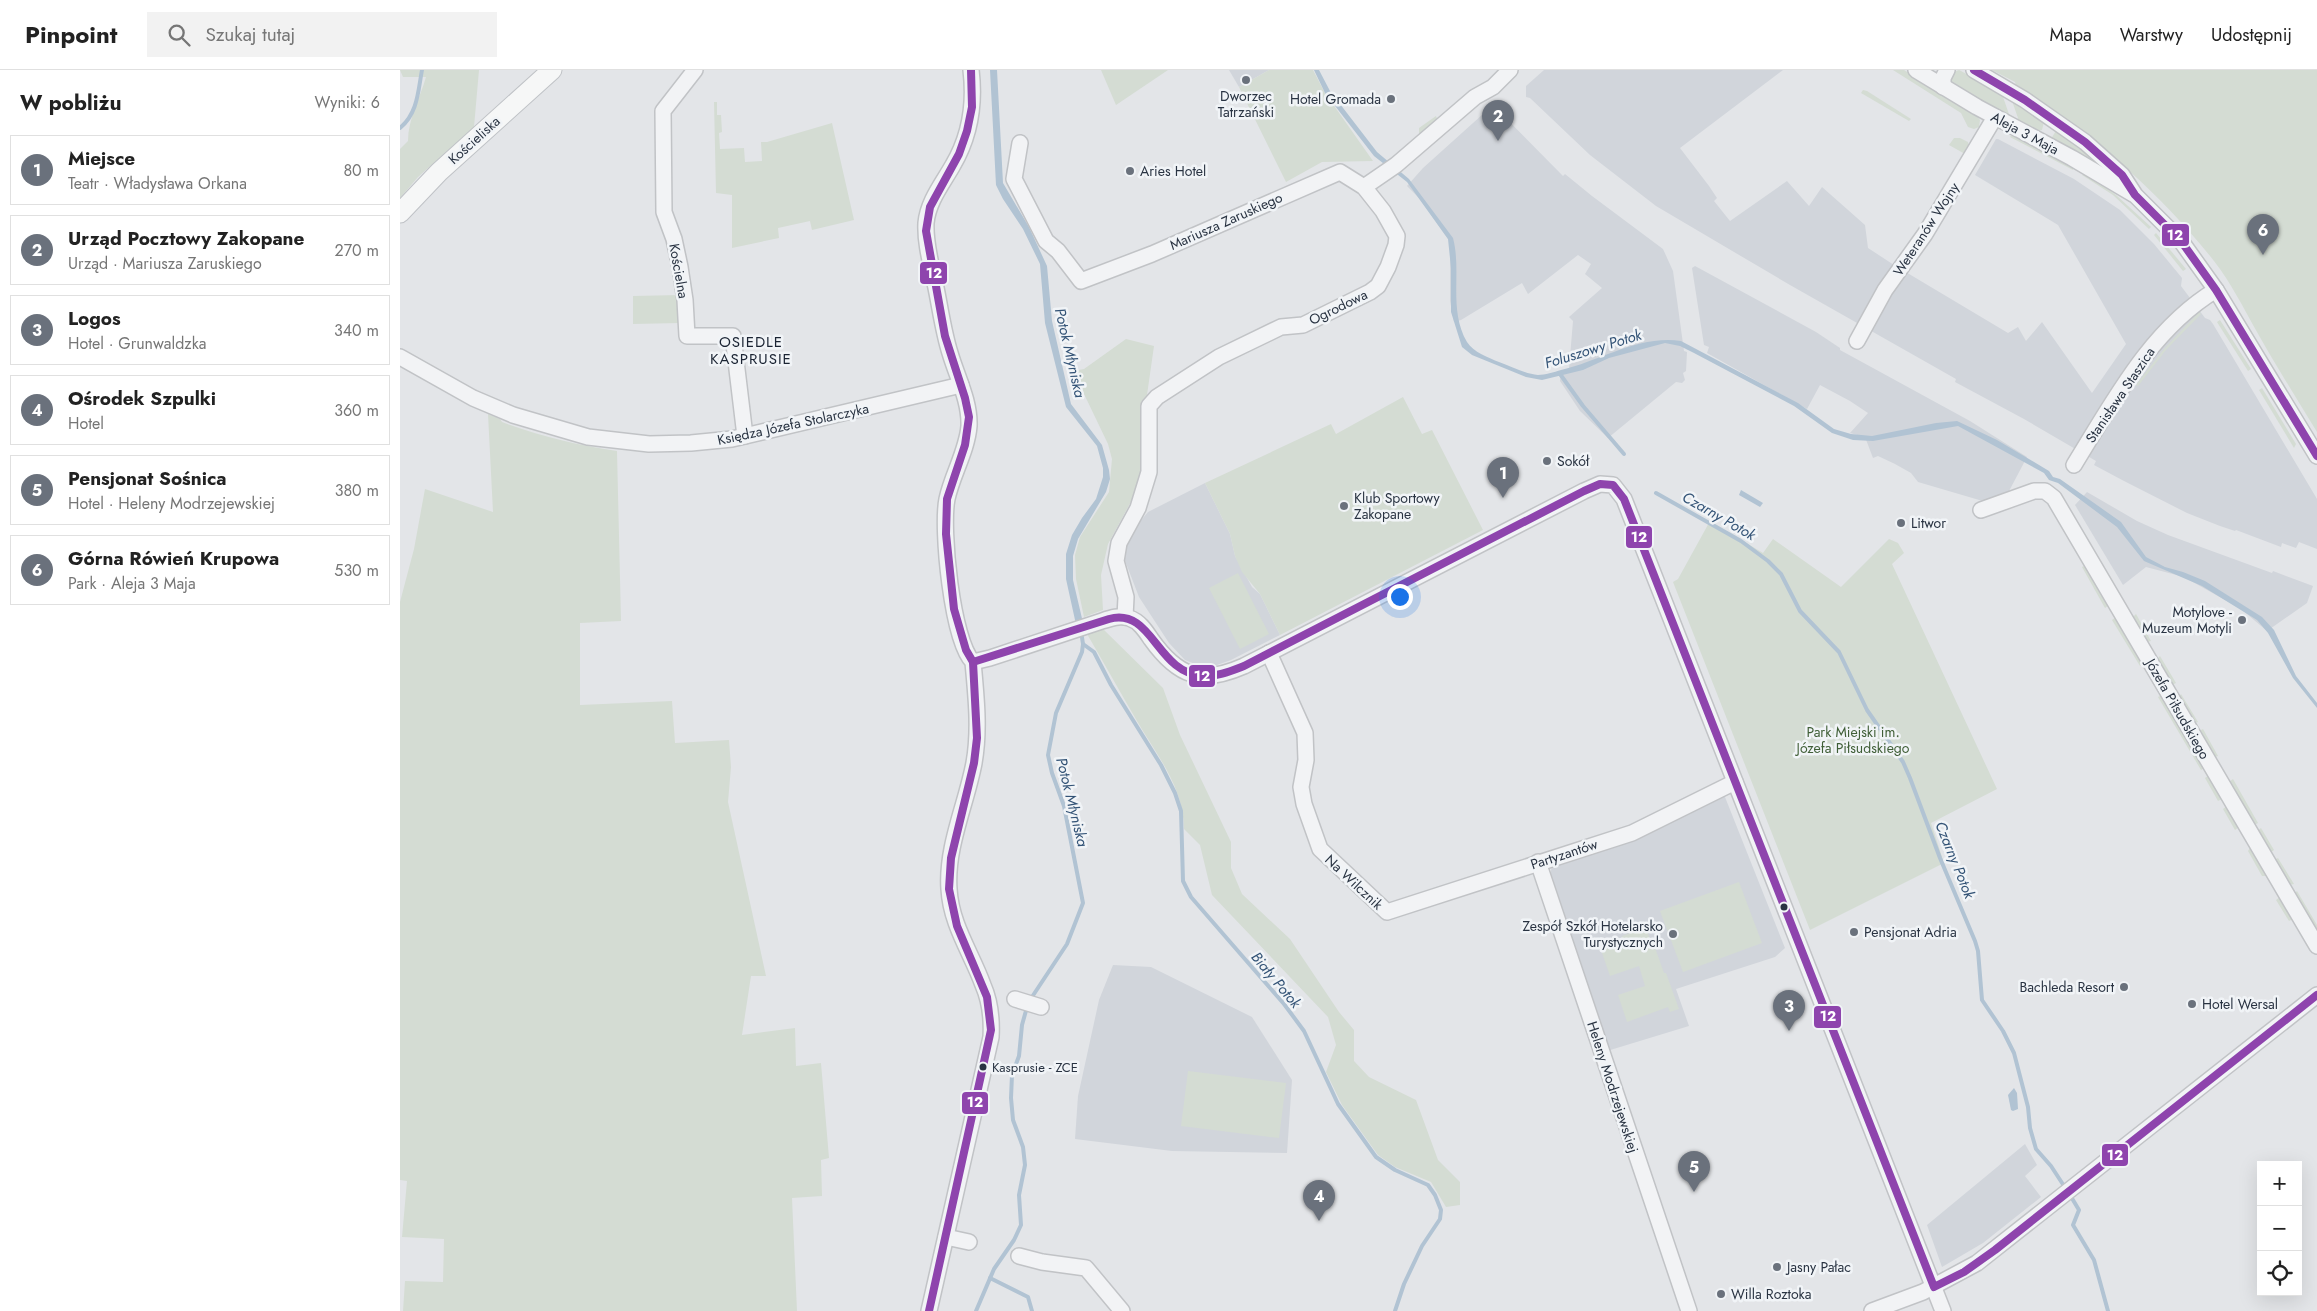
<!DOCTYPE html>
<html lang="pl">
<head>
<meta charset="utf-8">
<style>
	:root { --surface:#fff; --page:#f2f2f2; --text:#222; --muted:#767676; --line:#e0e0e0; --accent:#6a717c }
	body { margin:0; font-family:Jost,sans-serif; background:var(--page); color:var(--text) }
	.controls { position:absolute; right:15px; bottom:15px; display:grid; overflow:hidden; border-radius:0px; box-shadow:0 5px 20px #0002 }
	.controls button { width:45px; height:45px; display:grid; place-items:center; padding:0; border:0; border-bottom:1px solid var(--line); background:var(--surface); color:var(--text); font:25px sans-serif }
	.you { position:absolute; left:999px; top:526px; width:18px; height:18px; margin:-12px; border:4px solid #fff; border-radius:50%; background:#1a73e8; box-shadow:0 0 0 8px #1a73e833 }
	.badge { display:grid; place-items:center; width:32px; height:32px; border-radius:50%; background:var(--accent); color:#fff; font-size:16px; font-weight:700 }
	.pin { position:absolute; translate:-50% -41px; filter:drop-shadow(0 1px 2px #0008) }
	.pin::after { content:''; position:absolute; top:26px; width:18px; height:15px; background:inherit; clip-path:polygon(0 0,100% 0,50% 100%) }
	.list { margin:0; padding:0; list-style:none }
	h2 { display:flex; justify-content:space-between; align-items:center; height:65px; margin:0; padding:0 20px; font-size:21px }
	h2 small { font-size:16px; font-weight:400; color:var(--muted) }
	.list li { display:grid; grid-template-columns:32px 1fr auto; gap:15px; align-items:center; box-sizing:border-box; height:70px; margin:0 10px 10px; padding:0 10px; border:1px solid var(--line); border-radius:0px }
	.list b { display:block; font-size:19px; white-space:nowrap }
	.list p { margin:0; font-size:16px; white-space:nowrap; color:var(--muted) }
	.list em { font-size:16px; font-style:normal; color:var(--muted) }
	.icon { flex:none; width:28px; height:28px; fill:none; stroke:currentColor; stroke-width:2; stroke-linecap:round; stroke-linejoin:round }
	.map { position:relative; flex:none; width:1917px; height:1241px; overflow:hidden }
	header { display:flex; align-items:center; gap:30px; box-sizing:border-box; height:70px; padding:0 25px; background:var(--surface); border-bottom:1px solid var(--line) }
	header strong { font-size:24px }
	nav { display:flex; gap:28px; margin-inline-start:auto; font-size:18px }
	.search { width:350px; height:45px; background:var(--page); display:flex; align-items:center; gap:12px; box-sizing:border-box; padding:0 18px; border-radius:0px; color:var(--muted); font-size:19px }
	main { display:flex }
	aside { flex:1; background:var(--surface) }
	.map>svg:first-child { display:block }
	.built { fill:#d1d5db }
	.green { fill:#d4dcd3 }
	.water { fill:#b1c3d3 }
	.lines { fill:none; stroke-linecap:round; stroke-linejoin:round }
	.stream { stroke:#b1c3d3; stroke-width:4 }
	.minor-casing { stroke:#c1c3c6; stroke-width:18 }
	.major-casing { stroke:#bfc2c6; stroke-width:21 }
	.minor { stroke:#f2f3f5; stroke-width:15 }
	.major { stroke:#f6f7f7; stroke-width:19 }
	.bus-1-casing { stroke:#f1f4f7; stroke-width:11 }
	.bus-1 { stroke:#8e44ad; stroke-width:8 }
	.poi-dot { fill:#6a717c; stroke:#f1f4f7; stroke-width:2 }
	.bus-dot { fill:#293342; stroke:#f1f4f7; stroke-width:2 }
	.labels { text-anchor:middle; stroke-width:5; stroke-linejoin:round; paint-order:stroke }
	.bus-label { font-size:13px; fill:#293342; stroke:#f1f4f7; text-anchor:start }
	.poi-label { font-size:14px; fill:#293342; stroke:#f1f4f7; text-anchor:start }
	.street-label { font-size:14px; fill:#293342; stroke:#f1f4f7 }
	.park-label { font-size:14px; fill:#3f5e36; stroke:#f1f4f7 }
	.neighbourhood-label { font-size:15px; letter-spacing:1px; fill:#1b2433; stroke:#f1f4f7 }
	.water-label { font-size:15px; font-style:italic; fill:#335376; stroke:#f1f4f7 }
	.line-badge { stroke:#f1f4f7; stroke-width:2 }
	.badge-label { font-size:14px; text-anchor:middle; font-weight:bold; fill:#fff }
</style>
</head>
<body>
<header>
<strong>Pinpoint</strong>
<div class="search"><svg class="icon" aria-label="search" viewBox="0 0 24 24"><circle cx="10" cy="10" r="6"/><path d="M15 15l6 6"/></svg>Szukaj tutaj</div>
<nav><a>Mapa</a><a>Warstwy</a><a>Udostępnij</a></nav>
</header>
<main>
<aside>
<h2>W pobliżu<small>Wyniki: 6</small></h2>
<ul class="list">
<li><span class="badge">1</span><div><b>Miejsce</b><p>Teatr · Władysława Orkana</p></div><em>80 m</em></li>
<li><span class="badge">2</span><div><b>Urząd Pocztowy Zakopane</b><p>Urząd · Mariusza Zaruskiego</p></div><em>270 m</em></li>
<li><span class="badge">3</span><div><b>Logos</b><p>Hotel · Grunwaldzka</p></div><em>340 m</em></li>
<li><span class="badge">4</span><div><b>Ośrodek Szpulki</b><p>Hotel</p></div><em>360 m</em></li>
<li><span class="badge">5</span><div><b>Pensjonat Sośnica</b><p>Hotel · Heleny Modrzejewskiej</p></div><em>380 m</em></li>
<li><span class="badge">6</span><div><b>Górna Rówień Krupowa</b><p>Park · Aleja 3 Maja</p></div><em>530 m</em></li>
</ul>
</aside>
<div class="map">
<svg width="1917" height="1241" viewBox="0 0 1917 1241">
	<rect width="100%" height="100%" fill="#e3e5e8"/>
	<!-- built -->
	<g class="built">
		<path d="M829,0H869L839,17Z"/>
		<path d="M1144,0H1383L1280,78L1309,116L1317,128L1314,131L1330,151L1387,111L1409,136L1422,117L1465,155L1468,178L1494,195L1608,263L1618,257L1626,271L1642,252L1692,323L1726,274L1658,155L1575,105L1596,69H1598L1674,109L1720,140L1754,174L1782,208L1781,216L1805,248L1810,250L1813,254L1917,429V479L1899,472L1896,478L1882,473L1881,477L1836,460L1835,461L1820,456L1787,443L1724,411L1694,395L1696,391L1624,349L1555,312L1556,309L1390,215L1256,136L1190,85L1130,28L1126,27V16Z"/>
		<path d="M1093,35L1163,106L1165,104L1192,126L1263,179L1273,201L1284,281L1287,282L1286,301L1283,303L1285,310L1282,313L1276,312L1208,368L1180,341L1160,311L1161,301L1169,299L1173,251L1169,247L1202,218L1185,204L1191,194L1178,185L1128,224L1122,213L1061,250L1054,252L1050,231V172L1020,129L1007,116L1023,98Z"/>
		<path d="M1295,196L1416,262L1440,278V280L1570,351L1627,387L1608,423L1586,432L1518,412L1511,403L1495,394L1478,386L1473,388L1465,367L1450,363L1468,343L1450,331L1420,315L1407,339L1307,283L1309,277L1304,275L1292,198Z"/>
		<path d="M805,413L830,464L835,486L852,517L860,524L880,565L831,590L817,595L800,596L785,590L769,573L739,527L724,488L726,475L737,455L748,442Z"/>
		<path d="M1687,422L1737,451L1768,465L1872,503L1873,501L1913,516L1907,533L1867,561L1841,539L1784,507L1746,497L1723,515L1675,435Z"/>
		<path d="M1323,722L1385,878L1375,887L1276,919L1289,956L1207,981L1149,808L1153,793Z"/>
		<path d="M713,895L751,897L852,947L892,1010L887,1083L772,1081L675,1069L678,1026L699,930Z"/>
		<path d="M1625,1074L1637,1095L1625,1106L1641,1127L1583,1173L1542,1197L1527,1155Z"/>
	</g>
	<!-- green -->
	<g class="green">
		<path d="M0,0H79L74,57L18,107L0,128V79L8,71C8,49 20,28 26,7H3Z"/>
		<path d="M701,0H768L716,35Z"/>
		<path d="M869,0H913L925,23L973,91L922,92L886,112L839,17Z"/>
		<path d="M1493,0H1504L1576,45L1580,50L1579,57L1574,59L1568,57L1561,43Z"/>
		<path d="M1559,0L1604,24L1603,27L1610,47L1551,13V7L1554,2Z"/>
		<path d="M1592,0H1917V362C1897,329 1876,296 1857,262C1843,237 1831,213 1814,191C1760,122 1690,62 1616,16L1615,12Z"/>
		<path d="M1463,20L1467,21L1511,49L1509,51L1461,23Z"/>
		<path d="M1611,28L1644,52L1642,60L1637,61L1617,51L1618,48Z"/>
		<path d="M314,32H317V45H321L322,62L319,63L320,79L344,78L345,92L362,91L361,72H367L432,53L454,150L412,160L410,151L378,158L379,168L332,178V125L316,123Z"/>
		<path d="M1036,46L1038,51L1019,65V58Z"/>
		<path d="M1657,59L1717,110L1651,69Z"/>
		<path d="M1612,64L1673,96V100L1610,67Z"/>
		<path d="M1554,68H1560L1568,72L1569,76L1565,84L1549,75Z"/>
		<path d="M1685,103L1716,125L1751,157L1749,159L1713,125L1682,105Z"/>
		<path d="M1756,163L1786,199L1783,201L1754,165Z"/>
		<path d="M280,225V253L233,254V226Z"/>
		<path d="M1799,242L1801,244L1766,280L1738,316L1736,315L1764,279Z"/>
		<path d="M1820,250L1851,299L1848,301L1817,252Z"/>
		<path d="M726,269L754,276L747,325L741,332V405L734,426L708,474L701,505L703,540L684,547L676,509L675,485L680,467L709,422L712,389L708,374L673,301L684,299Z"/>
		<path d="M1862,318L1896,374L1894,378L1859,320Z"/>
		<path d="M1003,327L1022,364L1032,360L1083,460L880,565L860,524L842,502L835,486L830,464L805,413L931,354L936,364Z"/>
		<path d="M88,344L100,349L102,352C139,366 177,375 217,381L221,551L180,553V635L272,631L275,673L329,670L331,697L328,732L366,906H351L342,965L395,958L396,996L421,993L429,1088L421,1090L422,1126L392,1128L397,1241H3L5,1211L43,1212L44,1169L2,1167L7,1111L0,1110V532L14,479L25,419L93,442Z"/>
		<path d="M1310,451L1363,483L1373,469L1441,517L1489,469L1498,473L1504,483L1492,494L1597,719L1531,753L1544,793L1410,860L1273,512L1278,509Z"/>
		<path d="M1686,495L1709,535L1705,538L1682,497Z"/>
		<path d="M838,503L869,564L840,579L809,518Z"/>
		<path d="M1736,544L1751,571L1747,572L1733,547Z"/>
		<path d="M1716,547L1743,593L1740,596L1712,550Z"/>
		<path d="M701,557L763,618L780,665L831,772V798L842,824L890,869L939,942L954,960V991L969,1007L1016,1030L1038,1090L1060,1112V1135L1046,1137L1031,1112L995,1097L978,1085L942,1035L926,1002L936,975L928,947L812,825L800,775L784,759C784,718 757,685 737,651C720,622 704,593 687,564Z"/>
		<path d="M1760,586L1776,613L1772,615L1757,589Z"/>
		<path d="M1781,624L1798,652L1795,653L1779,627Z"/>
		<path d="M1762,625L1804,698L1801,700L1758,627Z"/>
		<path d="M1803,659L1818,686L1815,687L1799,661Z"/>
		<path d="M1809,705L1822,729L1818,731L1805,708Z"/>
		<path d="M1833,709L1858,753L1854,755L1829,712Z"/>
		<path d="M1827,736L1839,757L1835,760L1823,739Z"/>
		<path d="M1861,758L1874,780L1870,783L1857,761Z"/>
		<path d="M1850,778L1867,806H1862L1848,781Z"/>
		<path d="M1878,788L1894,814L1889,815L1874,790Z"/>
		<path d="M1339,812L1362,873L1283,902L1260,841Z"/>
		<path d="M1897,821L1917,855V863L1894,824Z"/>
		<path d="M1880,827L1893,849L1889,851L1876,830Z"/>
		<path d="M1246,858L1251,872H1253L1264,903H1266L1279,939L1270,942L1268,937L1227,952L1218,925L1245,916L1239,896L1210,906L1201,880L1224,872L1222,866Z"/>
		<path d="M788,1001L886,1013L879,1068L781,1056Z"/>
	</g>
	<!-- water -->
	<g class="water">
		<path d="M590,0H597L603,113L629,157L647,196L652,251L671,334L702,375L709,400L710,409L706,422L678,469L673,486V510L684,557L677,559L666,509V484L672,465L682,448L696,429L703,407V398L697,376L666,337L645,253L640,194L623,159L603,129L596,115Z"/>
		<path d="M914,0H919L930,21L977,82L1009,109L1053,168C1062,202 1048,239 1067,272C1073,282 1089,288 1099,292C1111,296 1125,304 1138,305C1145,305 1154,302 1161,300C1201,291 1238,265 1281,271L1398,333L1434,359L1451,364L1472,366L1536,353L1557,351L1597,370L1649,401L1653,407L1660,409L1721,452L1746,487L1765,497L1783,502L1805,511L1862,547L1874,560L1896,606L1917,633V638L1893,608L1868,563L1857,550L1802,516L1744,491L1717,457L1658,413L1649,410L1644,403L1558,356L1473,371L1453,370L1432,363L1394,336L1294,283L1280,276L1265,273L1209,288L1183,300L1142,310L1126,307L1072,285L1062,277L1051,242V198L1048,169L1007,112L974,86L925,23Z"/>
		<path d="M1341,420L1363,433L1360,437L1339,425Z"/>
		<path d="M1614,1018L1617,1023L1618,1039L1613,1041L1611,1040L1608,1025Z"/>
	</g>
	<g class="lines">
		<!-- stream -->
		<g class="stream">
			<path d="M0,58C18,43 18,21 22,0"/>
			<path d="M1160,304L1183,336L1224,384"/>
			<path d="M1256,423L1341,471L1368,491L1381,504L1400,541L1439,582L1467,640L1503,692L1510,708L1540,788L1575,871L1578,881L1582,930L1603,961L1614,983L1628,1037L1630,1058L1636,1079L1651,1096L1666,1119"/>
			<path d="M683,574L694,582L711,615L761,695L775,723L781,741L783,811L791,827L884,934L904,961L938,1034L976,1087L995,1100L1028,1115L1035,1125L1041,1140L1040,1149L1022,1176L1004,1214L995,1241"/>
			<path d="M630,930L667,874L683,833L664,736L652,703L648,685L656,643L682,582L683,574L681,561"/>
			<path d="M1670,1125L1679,1140L1673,1155L1694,1190L1708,1241"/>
			<path d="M590,1208L628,1227L632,1241"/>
			<path d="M576,1241L594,1199L614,1170L621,1155L619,1125L625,1095L623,1077L613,1050L611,1028L612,1005L619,986L622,955L627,937"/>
		</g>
		<defs>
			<g id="minor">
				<path d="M295,0L263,41L264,142L274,169L280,197L285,230L287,266H333L345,366"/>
				<path d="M1516,0L1577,37L1672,88L1733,124"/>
				<path d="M1574,0L1625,30L1685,72L1722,105L1735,125L1781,171L1816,220L1917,386"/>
				<path d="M1543,17V8L1547,0"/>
				<path d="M620,73L614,109L646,171L658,181L681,211L752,184L940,102L964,117L983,141L997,166L996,175L988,197L978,216L970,222L903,255L881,257L819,287L757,327L749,336V402L738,438L719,473L716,491L726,527L725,547"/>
				<path d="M964,117L996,95L1075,27L1093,17L1110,0"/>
				<path d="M1457,271L1485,220L1525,164L1595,47"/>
				<path d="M0,287L73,328L113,345L188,367L249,374L291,373L332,369L561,315"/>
				<path d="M1674,395C1713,332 1751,259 1816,220"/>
				<path d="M1581,440L1634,421H1645L1654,428L1917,876"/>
				<path d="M869,583L905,663L906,690L901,717L904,734L920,779L987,842L1232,763L1335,712"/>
				<path d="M573,592L590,588L702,551C711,548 720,545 729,548C739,551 745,560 751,569C778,607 801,615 844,596L1184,421L1200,414L1213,415L1224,429L1543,1241"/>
				<path d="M1138,792L1289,1241"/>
				<path d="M615,929L641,937"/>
				<path d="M546,1167L569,1172"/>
				<path d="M619,1186L642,1192L686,1198L722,1241"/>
				<path d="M529,1241L591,967C592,949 590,931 583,915C571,882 551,855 549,819C546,777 566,735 574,693C580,659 576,626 573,592C552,571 541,458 547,429C552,405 567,381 569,356C570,331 557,307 550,283C543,261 540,236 535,213C531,194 525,173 526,153C528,131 543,113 553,95C570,66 575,33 571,0"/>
				<path d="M1472,1241L1523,1222L1577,1193L1917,925"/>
			</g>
			<path id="major" d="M0,143L39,102L152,0"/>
		</defs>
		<!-- minor casing -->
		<use href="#minor" class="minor-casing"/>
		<!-- major casing -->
		<use href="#major" class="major-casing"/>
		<!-- minor -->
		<use href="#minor" class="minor"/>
		<!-- major -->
		<use href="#major" class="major"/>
		<defs>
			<g id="bus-1">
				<path d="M1574,0L1625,30L1685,72L1722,105L1735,125L1781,171L1816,220L1917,386"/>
				<path d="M573,592L709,549C753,537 756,603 803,606C817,607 831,601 844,596L1184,421L1200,414L1213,415L1224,429L1534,1217L1564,1202L1595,1180L1917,925"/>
				<path d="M529,1241L591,960L587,927L557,856L549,819L551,788L574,693L577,668L573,592L566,580L554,539L546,464L547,429L565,375L569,347L565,328L545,266L526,161L530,137L559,84L567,61L572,37L571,0"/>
			</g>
		</defs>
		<!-- bus-1 casing -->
		<use href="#bus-1" class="bus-1-casing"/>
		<!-- bus-1 -->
		<use href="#bus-1" class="bus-1"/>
	</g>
	<!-- markers -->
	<g class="poi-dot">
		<circle cx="846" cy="10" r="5"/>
		<circle cx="991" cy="29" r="5"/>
		<circle cx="730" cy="101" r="5"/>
		<circle cx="1147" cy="391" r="5"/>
		<circle cx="944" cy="436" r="5"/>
		<circle cx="1501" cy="453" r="5"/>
		<circle cx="1842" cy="550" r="5"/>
		<circle cx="1454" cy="862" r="5"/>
		<circle cx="1273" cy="864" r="5"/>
		<circle cx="1724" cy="917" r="5"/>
		<circle cx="1792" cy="934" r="5"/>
		<circle cx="1377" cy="1197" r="5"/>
		<circle cx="1321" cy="1224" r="5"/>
	</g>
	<g class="bus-dot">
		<circle cx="1384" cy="837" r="4.5"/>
		<circle cx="583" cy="997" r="4.5"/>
	</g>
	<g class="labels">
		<!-- bus labels -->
		<g class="bus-label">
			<text x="592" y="1002">Kasprusie - ZCE</text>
		</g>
		<!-- poi labels -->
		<g class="poi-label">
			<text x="846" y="31" text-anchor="middle">Dworzec<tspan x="846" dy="16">Tatrzański</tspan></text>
			<text x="981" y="34" text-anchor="end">Hotel Gromada</text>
			<text x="740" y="106">Aries Hotel</text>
			<text x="1157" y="396">Sokół</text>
			<text x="954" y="433">Klub Sportowy<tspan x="954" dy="16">Zakopane</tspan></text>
			<text x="1511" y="458">Litwor</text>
			<text x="1832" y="547" text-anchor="end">Motylove -<tspan x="1832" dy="16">Muzeum Motyli</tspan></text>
			<text x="1263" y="861" text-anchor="end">Zespół Szkół Hotelarsko<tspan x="1263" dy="16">Turystycznych</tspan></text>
			<text x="1464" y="867">Pensjonat Adria</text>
			<text x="1714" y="922" text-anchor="end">Bachleda Resort</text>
			<text x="1802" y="939">Hotel Wersal</text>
			<text x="1387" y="1202">Jasny Pałac</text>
			<text x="1331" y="1229">Willa Roztoka</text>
		</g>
		<!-- street labels -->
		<g class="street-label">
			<text transform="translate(1625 63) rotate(28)" y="5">Aleja 3 Maja</text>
			<text transform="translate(74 70) rotate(-42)" y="5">Kościeliska</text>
			<text transform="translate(826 151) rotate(-24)" y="5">Mariusza Zaruskiego</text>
			<text transform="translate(1526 159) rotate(-57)" y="5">Weteranów Wojny</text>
			<text transform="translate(279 201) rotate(80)" y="5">Kościelna</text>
			<text transform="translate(938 237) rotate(-26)" y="5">Ogrodowa</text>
			<text transform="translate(1720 325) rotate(-56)" y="5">Stanisława Staszica</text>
			<text transform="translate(393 354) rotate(-12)" y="5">Księdza Józefa Stolarczyka</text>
			<text transform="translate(1778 639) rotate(60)" y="5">Józefa Piłsudskiego</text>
			<text transform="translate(1164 784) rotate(-18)" y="5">Partyzantów</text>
			<text transform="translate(954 812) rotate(43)" y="5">Na Wilcznik</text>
			<text transform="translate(1213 1017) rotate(72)" y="5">Heleny Modrzejewskiej</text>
		</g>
		<!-- park labels -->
		<g class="park-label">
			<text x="1453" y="667">Park Miejski im.<tspan x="1453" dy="16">Józefa Piłsudskiego</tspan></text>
		</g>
		<!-- neighbourhood labels -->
		<g class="neighbourhood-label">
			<text x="351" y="277">OSIEDLE<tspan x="351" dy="17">KASPRUSIE</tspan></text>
		</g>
		<!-- water labels -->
		<g class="water-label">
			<text transform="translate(1193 279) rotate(-17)" y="5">Foluszowy Potok</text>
			<text transform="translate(670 283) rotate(77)" y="5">Potok Młyniska</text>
			<text transform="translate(1319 446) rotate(30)" y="5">Czarny Potok</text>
			<text transform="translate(672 732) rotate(76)" y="5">Potok Młyniska</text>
			<text transform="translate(1555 790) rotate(68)" y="5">Czarny Potok</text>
			<text transform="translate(876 910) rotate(50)" y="5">Biały Potok</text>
		</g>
	</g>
	<g class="line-badge">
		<rect x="1761" y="153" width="29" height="24" rx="5" fill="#8e44ad"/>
		<rect x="519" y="191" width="29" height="24" rx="5" fill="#8e44ad"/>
		<rect x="1225" y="455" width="28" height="24" rx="5" fill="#8e44ad"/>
		<rect x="788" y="594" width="28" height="24" rx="5" fill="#8e44ad"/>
		<rect x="1413" y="935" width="29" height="24" rx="5" fill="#8e44ad"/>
		<rect x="561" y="1021" width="28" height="24" rx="5" fill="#8e44ad"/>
		<rect x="1701" y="1073" width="28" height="24" rx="5" fill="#8e44ad"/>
	</g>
	<g class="badge-label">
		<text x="1775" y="170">12</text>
		<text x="534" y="208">12</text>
		<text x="1239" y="472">12</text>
		<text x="802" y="611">12</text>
		<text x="1428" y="951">12</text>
		<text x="575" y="1037">12</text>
		<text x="1715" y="1090">12</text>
	</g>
</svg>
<div class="controls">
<button>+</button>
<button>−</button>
<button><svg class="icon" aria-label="locate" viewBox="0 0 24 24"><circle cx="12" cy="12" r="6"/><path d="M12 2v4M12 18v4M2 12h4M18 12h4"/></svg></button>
</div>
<div class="you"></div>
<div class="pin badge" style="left:1103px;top:428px">1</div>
<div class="pin badge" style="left:1098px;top:71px">2</div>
<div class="pin badge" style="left:1389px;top:961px">3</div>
<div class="pin badge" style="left:919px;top:1151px">4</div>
<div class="pin badge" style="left:1294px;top:1122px">5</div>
<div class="pin badge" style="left:1863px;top:185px">6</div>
</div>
</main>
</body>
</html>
